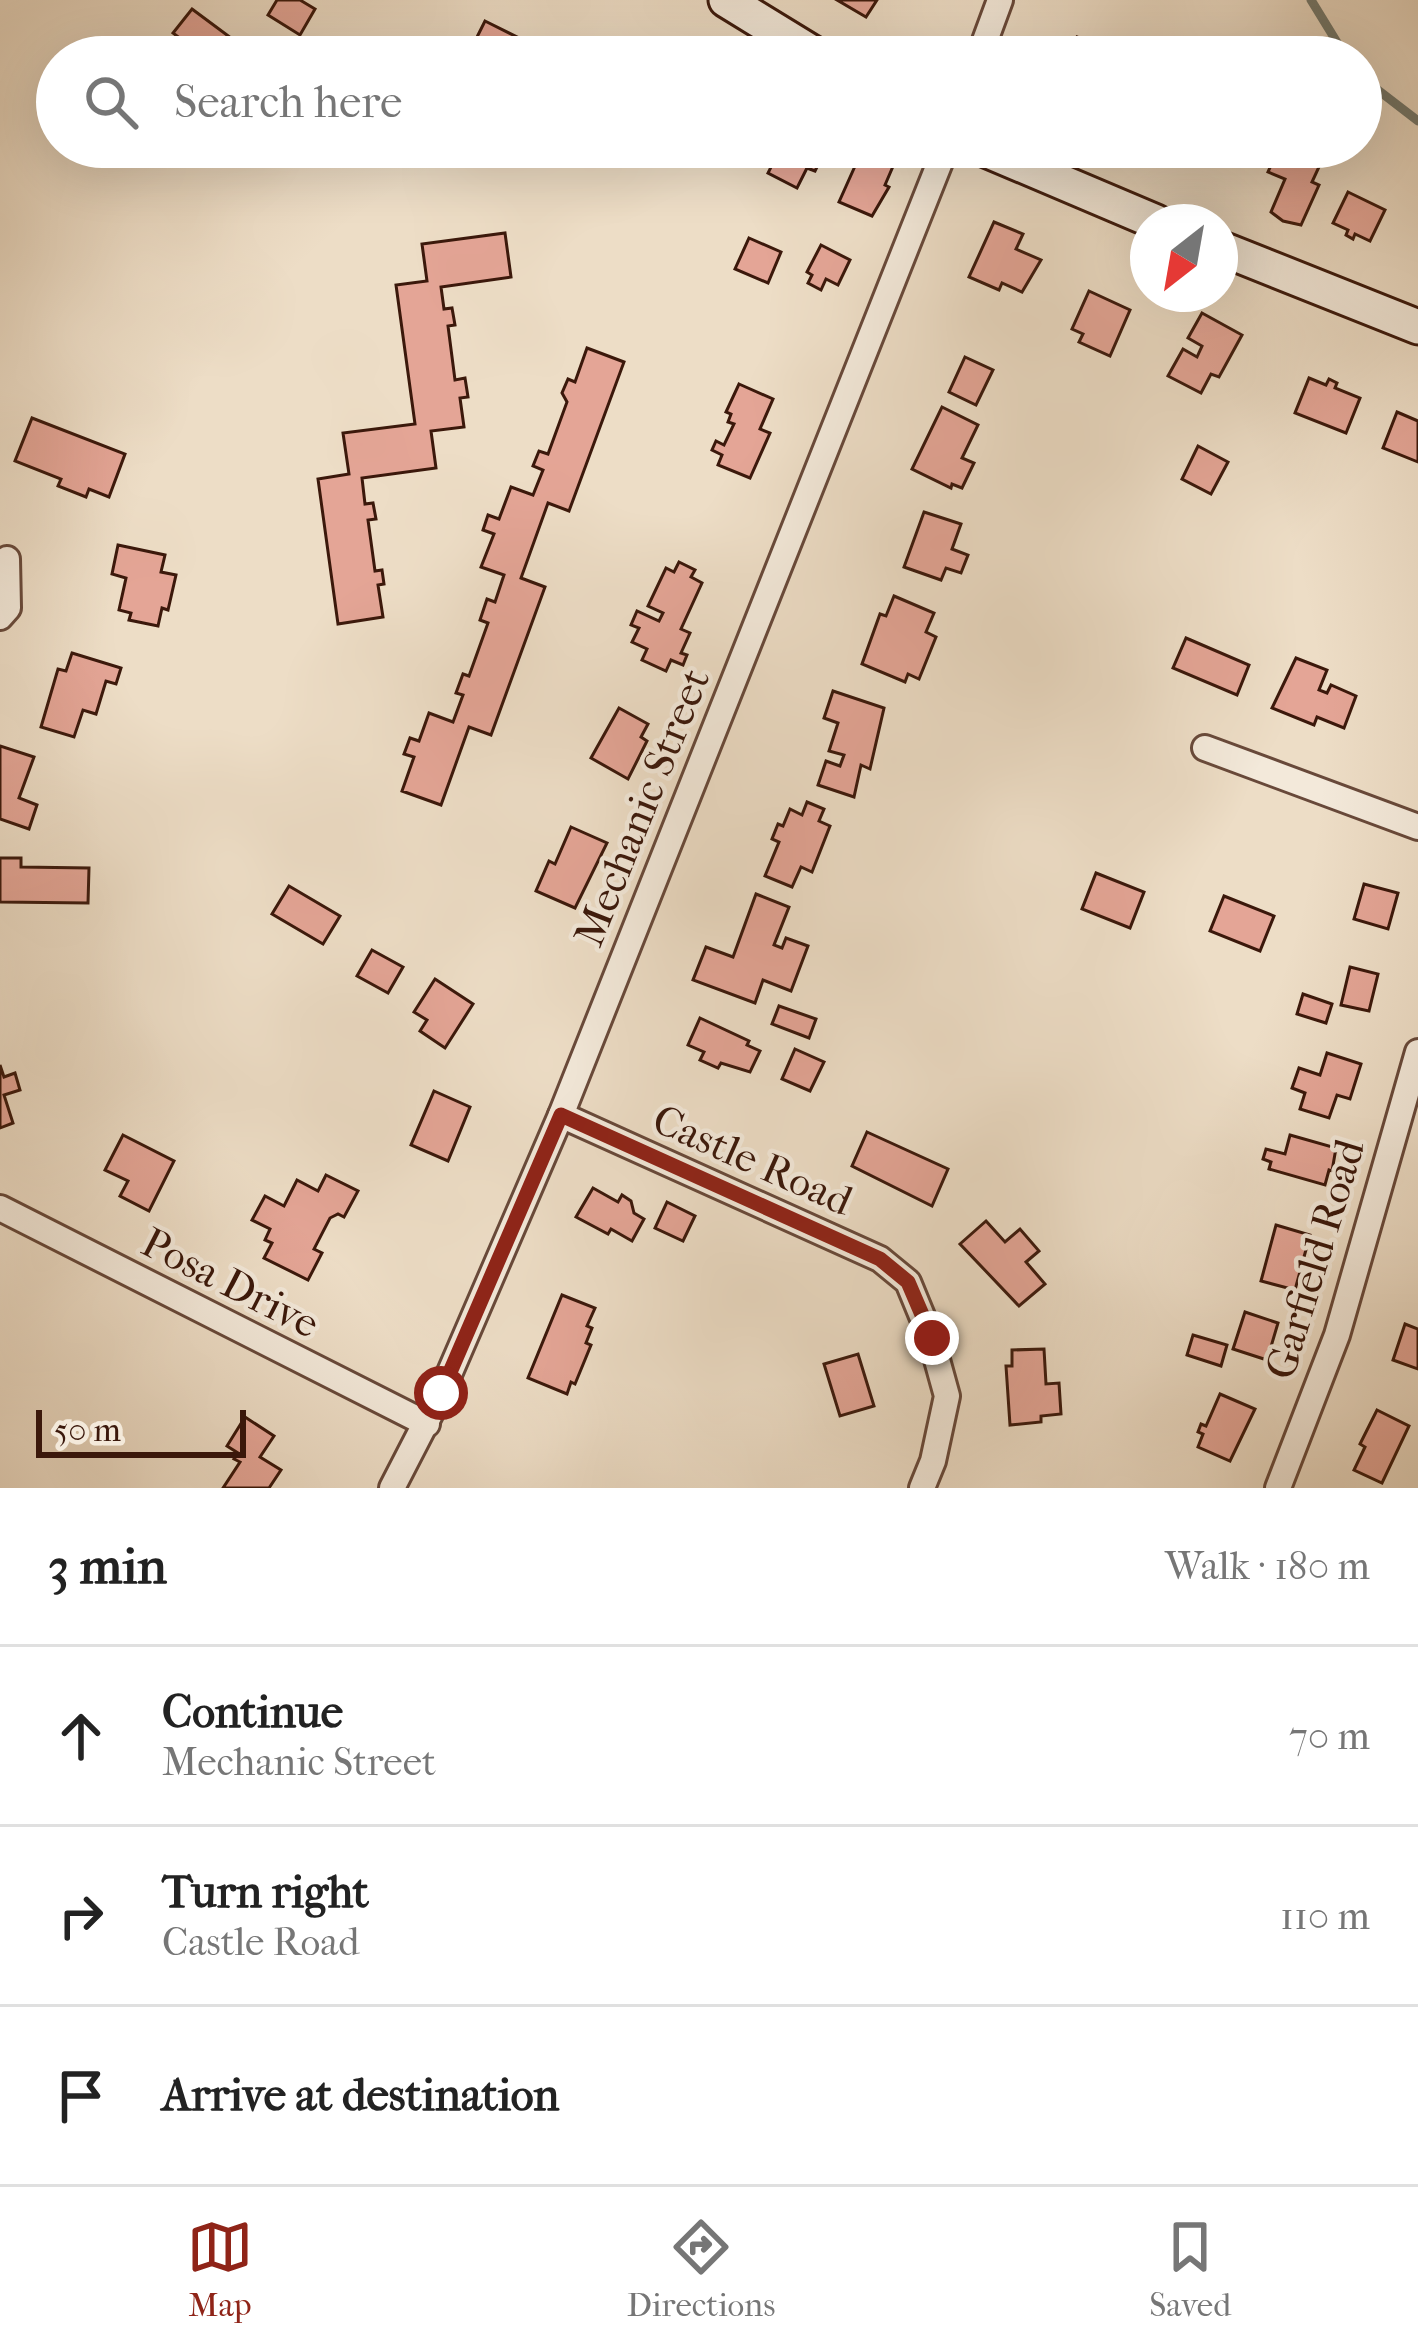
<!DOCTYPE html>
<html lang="en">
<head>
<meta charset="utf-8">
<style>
	:root { --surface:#fff; --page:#f2f2f2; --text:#222; --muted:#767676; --line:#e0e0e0; --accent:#8f2418 }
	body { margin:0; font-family:"IM FELL French Canon",serif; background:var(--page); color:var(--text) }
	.compass { position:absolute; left:1130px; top:204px; width:108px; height:108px; border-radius:50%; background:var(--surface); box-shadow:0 12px 48px #0002; rotate:211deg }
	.scale { position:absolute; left:36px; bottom:30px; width:210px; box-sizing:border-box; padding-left:12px; border:6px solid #3b180b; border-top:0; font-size:33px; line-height:42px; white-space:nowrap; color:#3b180b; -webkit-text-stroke:9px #f3e9da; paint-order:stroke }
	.stop { position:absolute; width:36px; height:36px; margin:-27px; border:9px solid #8f2418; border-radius:50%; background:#fff }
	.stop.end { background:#8f2418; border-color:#fff; box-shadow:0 3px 12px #0008 }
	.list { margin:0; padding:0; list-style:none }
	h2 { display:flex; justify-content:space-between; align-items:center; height:156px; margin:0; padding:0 48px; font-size:51px }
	h2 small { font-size:39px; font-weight:400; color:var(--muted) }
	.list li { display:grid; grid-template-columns:78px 1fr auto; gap:36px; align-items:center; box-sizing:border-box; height:180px; padding:0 48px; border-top:3px solid var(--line) }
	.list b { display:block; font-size:45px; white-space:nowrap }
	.list p { margin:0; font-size:39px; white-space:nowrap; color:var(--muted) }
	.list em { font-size:39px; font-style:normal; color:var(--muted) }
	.icon { flex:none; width:66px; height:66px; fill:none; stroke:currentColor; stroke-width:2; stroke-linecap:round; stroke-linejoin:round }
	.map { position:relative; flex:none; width:1418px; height:1488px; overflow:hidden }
	.search { position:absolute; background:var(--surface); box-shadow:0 12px 48px #0002; left:36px; right:36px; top:36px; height:132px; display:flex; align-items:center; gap:30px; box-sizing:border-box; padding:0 42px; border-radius:66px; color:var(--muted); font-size:45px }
	.sheet { height:696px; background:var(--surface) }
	nav { display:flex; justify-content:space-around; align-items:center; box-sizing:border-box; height:168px; border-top:3px solid var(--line); background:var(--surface); font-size:33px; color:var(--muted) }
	nav a { display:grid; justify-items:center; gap:6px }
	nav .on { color:var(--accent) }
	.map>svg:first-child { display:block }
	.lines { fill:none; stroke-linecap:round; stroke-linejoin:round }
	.stream { stroke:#737a70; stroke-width:9 }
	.building { fill:#e4a596; stroke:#3b180b; stroke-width:3 }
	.minor-casing { stroke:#68493a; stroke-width:30 }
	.secondary-casing { stroke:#3b180b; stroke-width:39 }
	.minor { stroke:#f3e9da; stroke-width:24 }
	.secondary { stroke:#f3e9da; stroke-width:33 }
	.route { stroke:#8f2418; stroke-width:15 }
	.labels { text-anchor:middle; stroke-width:9; stroke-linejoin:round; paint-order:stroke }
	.street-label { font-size:42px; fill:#3b180b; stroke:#f3e9da }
</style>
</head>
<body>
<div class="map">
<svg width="1418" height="1488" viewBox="0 0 1418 1488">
	<rect width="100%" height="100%" fill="#edddc6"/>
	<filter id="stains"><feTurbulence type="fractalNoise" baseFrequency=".00167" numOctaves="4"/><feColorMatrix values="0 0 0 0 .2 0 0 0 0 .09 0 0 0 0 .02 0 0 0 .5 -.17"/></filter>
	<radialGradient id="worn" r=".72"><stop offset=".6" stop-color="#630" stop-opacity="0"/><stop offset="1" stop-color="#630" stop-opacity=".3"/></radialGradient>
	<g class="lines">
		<!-- stream -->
		<g class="stream">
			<path d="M1311,0L1346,57"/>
			<path d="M1361,77L1418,121"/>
		</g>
	</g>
	<!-- building -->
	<g class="building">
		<path d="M277,0H300L315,9L300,35L268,15Z"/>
		<path d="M837,0H877L866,17Z"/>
		<path d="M192,9L231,38L224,46L230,50L225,57H204L173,33Z"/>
		<path d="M485,21L517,37L507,57H467Z"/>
		<path d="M1077,37L1099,46L1094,57H1068Z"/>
		<path d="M781,147H827L815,171L807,168L797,188L768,173Z"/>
		<path d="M1279,147H1312L1310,150L1324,156L1312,182L1319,185L1301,225L1283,221L1271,212L1285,179L1268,172Z"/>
		<path d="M872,154L894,164L885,185L889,187L872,216L839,202L860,155L870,160Z"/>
		<path d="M1348,192L1385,210L1370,241L1355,234L1353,239L1346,235L1348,230L1333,223Z"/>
		<path d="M994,222L1023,234L1016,249L1041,260L1022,292L1002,283L999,290L969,277Z"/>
		<path d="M505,233L511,277L441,287L444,309L452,308L455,325L448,326L455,380L465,378L468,397L460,398L464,427L431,431L436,468L362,478L365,504L373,503L376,519L368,520L375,571L382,570L384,584L378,585L383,617L338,624L318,479L349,474L343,433L415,424L396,285L427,281L422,244Z"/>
		<path d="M749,238L781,252L768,283L735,269Z"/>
		<path d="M821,245L850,260L838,285L826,279L821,290L808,283L812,275L807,272Z"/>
		<path d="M1089,291L1130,310L1110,356L1079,342L1083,334L1072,329Z"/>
		<path d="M1202,313L1242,335L1219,377L1211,374L1201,393L1168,376L1183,349L1197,357L1202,346L1188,338Z"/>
		<path d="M587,348L624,362L569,511L548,503L521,578L545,587L491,735L469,727L441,805L402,791L414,757L404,754L410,738L419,741L429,713L453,722L463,695L456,693L463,674L469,676L488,623L480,620L487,599L495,602L504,575L481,567L494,534L483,530L488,515L499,519L511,487L533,495L543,470L533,466L539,451L548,454L567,402L562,393L568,379L575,382Z"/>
		<path d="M965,357L993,370L976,405L949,392Z"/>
		<path d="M1309,378L1326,385L1329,379L1337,383L1335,388L1360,398L1346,433L1295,413Z"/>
		<path d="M739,384L773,399L760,429L770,433L750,478L718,465L722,455L712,450L716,441L724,445L734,424L728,422L731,414L726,412Z"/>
		<path d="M942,407L978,425L962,458L974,463L962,488L952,484L951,488L912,469Z"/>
		<path d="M1397,412L1418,421V462L1383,448Z"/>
		<path d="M32,418L125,454L109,497L89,489L86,497L58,486L61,479L15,461Z"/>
		<path d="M1198,446L1228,462L1211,494L1182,479Z"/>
		<path d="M924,512L961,524L952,549L968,555L961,573L946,568L941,580L904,567Z"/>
		<path d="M118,545L165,555L161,572L176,575L168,610L162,608L158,626L129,620L131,613L119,610L126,578L112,574Z"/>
		<path d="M679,562L695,570L691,577L702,583L681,629L690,633L681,653L687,655L683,665L671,660L666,671L642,660L647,649L632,642L639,628L631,625L637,611L659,621L663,613L648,606L666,568L674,572Z"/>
		<path d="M894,596L934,613L926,632L936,637L919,679L908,674L905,682L862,664L880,614L886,616Z"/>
		<path d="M1186,638L1249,665L1237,695L1173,668Z"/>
		<path d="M72,653L121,668L116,684L106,681L96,714L83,710L74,737L41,727L58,669L66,671Z"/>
		<path d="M1296,658L1327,670L1319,690L1327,693L1331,685L1356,696L1344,728L1317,717L1314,725L1272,708Z"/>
		<path d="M833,691L884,708L870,769L861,765L854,797L818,785L826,761L840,766L844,755L829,751L838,723L824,718Z"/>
		<path d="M619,708L648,724L641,737L647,741L628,779L591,758Z"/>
		<path d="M0,746L34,757L19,798L37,805L29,829L0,819Z"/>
		<path d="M807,802L824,809L819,821L830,826L812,872L801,867L792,887L765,876L779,842L772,839L778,824L783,826L790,809L802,815Z"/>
		<path d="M571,827L607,843L575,908L536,891L549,861L555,864Z"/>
		<path d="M0,858H21V867L89,868L88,903L0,902Z"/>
		<path d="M1096,873L1144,892L1130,928L1082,909Z"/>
		<path d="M1364,884L1398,893L1388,929L1354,919Z"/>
		<path d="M289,886L340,916L323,944L272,914Z"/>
		<path d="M756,894L789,907L774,945L782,948L786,938L808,946L791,991L763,980L755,1003L693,980L706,947L733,957Z"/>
		<path d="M1224,896L1274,916L1260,951L1210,931Z"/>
		<path d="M372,950L403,967L388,993L357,976Z"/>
		<path d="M1350,967L1378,974L1369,1011L1341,1005Z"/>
		<path d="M435,979L473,1004L445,1048L420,1031L427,1020L414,1012Z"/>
		<path d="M1303,994L1332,1004L1326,1023L1297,1014Z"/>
		<path d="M779,1006L816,1019L809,1038L772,1024Z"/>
		<path d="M700,1018L749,1041L747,1045L760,1051L750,1072L721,1063L718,1068L700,1060L704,1052L688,1045Z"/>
		<path d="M795,1049L824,1062L810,1091L782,1079Z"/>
		<path d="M1327,1053L1361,1064L1350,1099L1337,1095L1329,1118L1300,1109L1305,1093L1292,1088L1299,1068L1320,1075Z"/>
		<path d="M0,1065L4,1077L15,1073L20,1090L4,1095L13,1123L0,1128Z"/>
		<path d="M434,1091L470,1107L448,1161L411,1145Z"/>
		<path d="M867,1132L948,1169L932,1206L852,1166Z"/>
		<path d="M123,1135L174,1161L149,1211L120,1196L128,1181L105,1170Z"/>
		<path d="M1290,1135L1336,1148L1332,1171L1329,1170L1325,1185L1269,1169L1271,1162L1263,1159L1266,1149L1285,1154Z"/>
		<path d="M326,1175L358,1191L344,1217L338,1214L330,1218L314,1249L322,1253L308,1280L264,1258L272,1243L265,1240L270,1229L252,1220L265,1196L284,1206L297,1180L318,1191Z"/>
		<path d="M593,1188L618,1202L622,1195L631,1201L634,1213L644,1219L632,1241L611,1229L608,1234L576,1217Z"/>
		<path d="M667,1202L695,1216L683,1241L655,1228Z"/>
		<path d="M986,1221L1005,1242L1020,1229L1039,1251L1026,1262L1045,1284L1019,1306L960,1244Z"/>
		<path d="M1276,1225L1310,1235L1295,1290L1261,1281Z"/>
		<path d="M562,1295L595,1308L587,1326L592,1328L586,1343L591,1345L575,1384L571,1382L567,1394L528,1378Z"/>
		<path d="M1245,1312L1278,1323L1267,1360L1233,1349Z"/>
		<path d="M1405,1324L1418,1329V1369L1393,1360Z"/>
		<path d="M1193,1335L1227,1345L1221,1366L1187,1355Z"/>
		<path d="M1044,1349L1046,1384L1059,1383L1061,1414L1041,1416V1422L1010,1425L1006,1366H1012V1350Z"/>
		<path d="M858,1354L874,1406L840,1416L824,1364Z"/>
		<path d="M1220,1394L1255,1409L1230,1461L1198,1447L1203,1434L1198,1432L1201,1424L1206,1426Z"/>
		<path d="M1377,1410L1409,1426L1382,1483L1354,1470L1365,1447L1360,1444Z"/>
		<path d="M245,1417L274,1436L260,1457L281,1470L269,1488H223L240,1462L234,1459L238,1453L227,1446Z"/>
	</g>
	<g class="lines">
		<defs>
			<g id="minor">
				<path d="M979,57L1000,0"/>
				<path d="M0,617L8,608L7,559"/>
				<path d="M1205,748L1418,827"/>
				<path d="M561,1115L880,1259L908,1282L931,1338L947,1396L933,1461L922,1488"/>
				<path d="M0,1208L427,1424"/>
				<path d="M392,1488L441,1393L561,1115L946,147"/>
				<path d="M1278,1488L1337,1335L1418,1052"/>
			</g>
			<g id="secondary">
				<path d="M726,0L819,57"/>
				<path d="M979,147L1156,222"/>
				<path d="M1220,248L1418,327"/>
			</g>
		</defs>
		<!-- minor casing -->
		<use href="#minor" class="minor-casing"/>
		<!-- secondary casing -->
		<use href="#secondary" class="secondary-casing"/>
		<!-- minor -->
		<use href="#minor" class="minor"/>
		<!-- secondary -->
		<use href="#secondary" class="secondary"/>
	</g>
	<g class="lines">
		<!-- route -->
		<path class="route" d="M441,1393L561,1115L880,1259L908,1282L932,1338"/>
	</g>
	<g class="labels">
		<!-- street labels -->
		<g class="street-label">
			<text transform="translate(641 807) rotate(-68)" y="15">Mechanic Street</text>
			<text transform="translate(753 1159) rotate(24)" y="15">Castle Road</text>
			<text transform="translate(1314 1259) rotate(-73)" y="15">Garfield Road</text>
			<text transform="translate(231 1282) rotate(27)" y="15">Posa Drive</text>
		</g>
	</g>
	<rect width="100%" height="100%" filter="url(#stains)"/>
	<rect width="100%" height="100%" fill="url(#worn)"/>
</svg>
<svg class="compass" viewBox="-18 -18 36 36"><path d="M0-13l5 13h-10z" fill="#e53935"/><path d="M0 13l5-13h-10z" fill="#767676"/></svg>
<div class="scale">50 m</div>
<div class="stop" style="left:441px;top:1393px"></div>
<div class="stop end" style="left:932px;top:1338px"></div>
<div class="search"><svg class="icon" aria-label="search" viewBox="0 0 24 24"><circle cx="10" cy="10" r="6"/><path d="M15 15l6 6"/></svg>Search here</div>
</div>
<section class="sheet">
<h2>3 min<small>Walk · 180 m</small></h2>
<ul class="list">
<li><svg class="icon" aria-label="ahead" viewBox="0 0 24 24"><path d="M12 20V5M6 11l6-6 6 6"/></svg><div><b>Continue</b><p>Mechanic Street</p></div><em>70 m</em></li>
<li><svg class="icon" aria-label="right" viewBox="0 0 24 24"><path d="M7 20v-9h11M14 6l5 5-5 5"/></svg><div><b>Turn right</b><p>Castle Road</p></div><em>110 m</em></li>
<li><svg class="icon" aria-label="arrive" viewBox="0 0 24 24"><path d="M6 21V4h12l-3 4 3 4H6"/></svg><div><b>Arrive at destination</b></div></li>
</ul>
</section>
<nav>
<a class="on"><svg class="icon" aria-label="map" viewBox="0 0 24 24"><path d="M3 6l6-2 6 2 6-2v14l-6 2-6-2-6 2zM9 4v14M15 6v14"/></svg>Map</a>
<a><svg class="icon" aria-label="directions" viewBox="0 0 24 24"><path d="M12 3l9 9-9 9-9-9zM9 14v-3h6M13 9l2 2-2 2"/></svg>Directions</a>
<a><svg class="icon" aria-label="saved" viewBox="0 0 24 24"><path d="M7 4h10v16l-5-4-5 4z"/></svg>Saved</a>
</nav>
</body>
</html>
